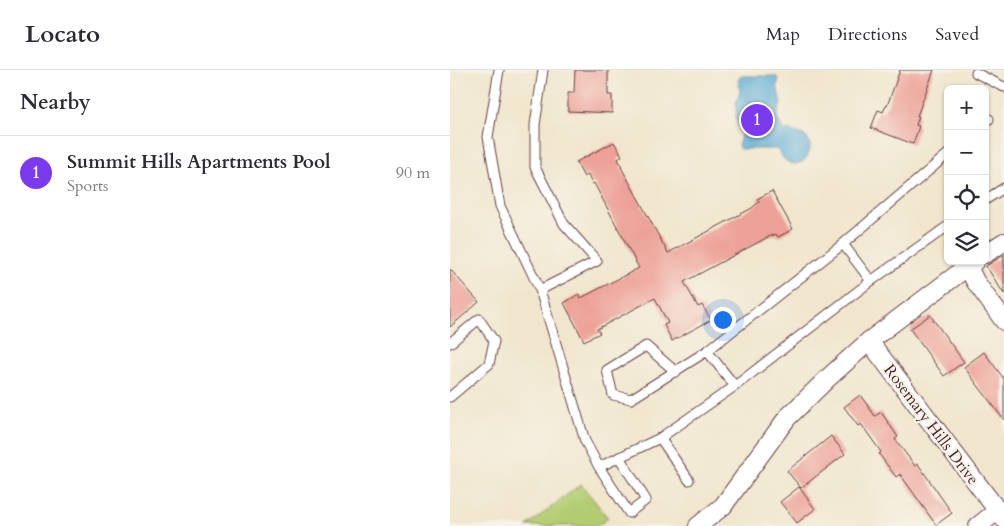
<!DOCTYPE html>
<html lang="en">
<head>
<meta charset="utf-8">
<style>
	:root { --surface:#fff; --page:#f7f7f7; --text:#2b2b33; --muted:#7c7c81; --line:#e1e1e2; --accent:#7c3aed }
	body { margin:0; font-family:Cardo,serif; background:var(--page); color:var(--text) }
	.controls { position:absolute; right:15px; top:15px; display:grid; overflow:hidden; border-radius:8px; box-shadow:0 1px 4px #0004 }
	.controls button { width:45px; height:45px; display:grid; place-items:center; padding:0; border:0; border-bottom:1px solid var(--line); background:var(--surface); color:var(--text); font:25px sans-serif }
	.you { position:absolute; left:272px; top:249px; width:18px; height:18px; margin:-12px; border:4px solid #fff; border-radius:50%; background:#1a73e8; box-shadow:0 0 0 8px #1a73e833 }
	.badge { display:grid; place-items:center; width:32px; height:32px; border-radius:50%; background:var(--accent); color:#fff; font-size:16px; font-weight:700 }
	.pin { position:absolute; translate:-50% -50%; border:2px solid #fff; box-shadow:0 1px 5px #0006 }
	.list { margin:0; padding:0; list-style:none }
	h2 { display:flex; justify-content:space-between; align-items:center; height:65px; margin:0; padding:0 20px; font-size:21px }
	h2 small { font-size:16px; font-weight:400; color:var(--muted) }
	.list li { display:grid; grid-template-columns:32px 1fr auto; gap:15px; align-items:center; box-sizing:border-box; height:75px; padding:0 20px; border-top:1px solid var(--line) }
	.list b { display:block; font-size:19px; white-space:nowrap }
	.list p { margin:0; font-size:16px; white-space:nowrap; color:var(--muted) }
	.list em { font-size:16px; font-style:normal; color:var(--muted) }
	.icon { flex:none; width:28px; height:28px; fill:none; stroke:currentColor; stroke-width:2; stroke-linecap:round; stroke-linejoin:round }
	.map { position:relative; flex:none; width:554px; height:456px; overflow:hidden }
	header { display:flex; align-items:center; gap:30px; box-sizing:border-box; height:70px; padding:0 25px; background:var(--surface); border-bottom:1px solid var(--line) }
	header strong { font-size:24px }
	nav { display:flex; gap:28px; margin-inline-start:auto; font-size:18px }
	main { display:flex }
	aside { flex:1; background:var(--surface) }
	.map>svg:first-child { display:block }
	.green { fill:#b3cc71; stroke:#7e764e }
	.water { fill:#59aad4; stroke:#526480 }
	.building { fill:#eda197 }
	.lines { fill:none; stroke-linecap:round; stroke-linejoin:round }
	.lane-casing { stroke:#633d43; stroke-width:11 }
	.street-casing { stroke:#633d43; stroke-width:20 }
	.lane { stroke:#fff; stroke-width:9 }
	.street { stroke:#fff; stroke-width:18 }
	.labels { text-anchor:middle; stroke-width:4.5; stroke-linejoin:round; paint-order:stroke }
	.street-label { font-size:16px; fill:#4a1f2b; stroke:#f7f3e8 }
</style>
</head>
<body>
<header>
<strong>Locato</strong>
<nav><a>Map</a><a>Directions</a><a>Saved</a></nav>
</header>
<main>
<aside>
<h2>Nearby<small></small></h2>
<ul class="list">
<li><span class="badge">1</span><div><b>Summit Hills Apartments Pool</b><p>Sports</p></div><em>90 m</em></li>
</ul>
</aside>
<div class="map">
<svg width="554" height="456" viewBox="0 0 554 456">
	<rect width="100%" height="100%" fill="#f7f3e8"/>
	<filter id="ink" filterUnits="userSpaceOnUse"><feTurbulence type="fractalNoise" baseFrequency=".02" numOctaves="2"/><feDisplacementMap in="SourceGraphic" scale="10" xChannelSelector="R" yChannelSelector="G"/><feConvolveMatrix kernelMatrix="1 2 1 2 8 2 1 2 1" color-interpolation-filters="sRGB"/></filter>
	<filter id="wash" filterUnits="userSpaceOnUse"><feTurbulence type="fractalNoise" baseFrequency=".0096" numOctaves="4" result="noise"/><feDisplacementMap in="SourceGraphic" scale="20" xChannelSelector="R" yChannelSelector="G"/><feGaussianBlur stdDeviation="1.12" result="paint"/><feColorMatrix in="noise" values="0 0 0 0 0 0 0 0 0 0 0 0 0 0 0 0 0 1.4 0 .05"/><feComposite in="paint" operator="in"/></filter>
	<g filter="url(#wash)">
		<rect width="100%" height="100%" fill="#f1e6cd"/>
		<!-- green -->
		<path class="green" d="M131,414L158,448L147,456H77Z"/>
		<!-- water -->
		<path class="water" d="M290,6H325L329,9L327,15L331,33L327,48L333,59C340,62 350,62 355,66C369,79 352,102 336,91C332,88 330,83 327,79H290L288,76L291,65L286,48V33L290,21L288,11Z"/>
		<g id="blocks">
			<!-- building -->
			<g class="building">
				<path d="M125,0H158V25H162V43L118,41V23H124Z"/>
				<path d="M450,0H484L467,46H469L466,55L469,56L463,74L421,58L428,40L433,42L436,36H437Z"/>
				<path d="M164,72L172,86L168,89L172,97H171L218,183L302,138L309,132L307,129L322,121L343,159L328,167L326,164L318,167L234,212L248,237L252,235L261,250L222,271L214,255L218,253L205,228L147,259L150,263L134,271L114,233L129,224L131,228L189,198L144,113L142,114L138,105L134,107L126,92Z"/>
				<path d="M554,185V224L536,196Z"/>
				<path d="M0,199L29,232L0,257Z"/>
				<path d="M480,245L514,292L494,306L460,259Z"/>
				<path d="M534,282L554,309V350L514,297Z"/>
				<path d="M410,325L425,346L431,342L448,367L445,369L465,396L468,394L502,443L486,455L450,404L446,407L429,384L431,382L411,354L408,356L394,337Z"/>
				<path d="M381,366L395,384L351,418L337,401Z"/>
				<path d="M349,417L365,439L347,453L330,432Z"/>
			</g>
		</g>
	</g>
	<g filter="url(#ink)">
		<use href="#blocks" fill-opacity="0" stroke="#633d43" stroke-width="1"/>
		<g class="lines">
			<defs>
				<g id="lane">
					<path d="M49,0L38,67L50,136L90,220L135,371L149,397L210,368L285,316L421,211L498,156"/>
					<path d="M526,3L554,17"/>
					<path d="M535,52L539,49"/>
					<path d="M535,130L554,118"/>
					<path d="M393,174L498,84"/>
					<path d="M90,220L147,191L114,154L85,97V55L93,0"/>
					<path d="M0,273L29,249L44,271L39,294L0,327"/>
					<path d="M257,281L285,316"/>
					<path d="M226,302L196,276L157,300L163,325L181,329L257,281L393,174L421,211"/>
					<path d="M210,368L239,410"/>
					<path d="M149,397L179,443L196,430L169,387"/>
				</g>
				<g id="street">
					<path d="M535,184L554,172"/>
					<path d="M518,196L525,211L554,251"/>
					<path d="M419,271L554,449"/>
					<path d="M248,456L273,436L337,348L378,308L419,271L525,191"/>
					<path d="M528,456L547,441"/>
				</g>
			</defs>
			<!-- lane casing -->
			<use href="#lane" class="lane-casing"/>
			<!-- street casing -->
			<use href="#street" class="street-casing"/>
			<!-- lane -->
			<use href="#lane" class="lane"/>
			<!-- street -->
			<use href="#street" class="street"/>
		</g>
	</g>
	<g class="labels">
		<!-- street labels -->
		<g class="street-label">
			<text transform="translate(482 354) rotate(53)" y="6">Rosemary Hills Drive</text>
		</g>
	</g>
</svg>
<div class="controls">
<button>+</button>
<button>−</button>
<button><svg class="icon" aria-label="locate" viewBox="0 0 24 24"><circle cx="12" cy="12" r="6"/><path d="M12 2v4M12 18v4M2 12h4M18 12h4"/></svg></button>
<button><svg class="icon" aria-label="layers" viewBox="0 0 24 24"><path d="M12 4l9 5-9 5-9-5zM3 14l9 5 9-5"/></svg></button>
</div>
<div class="you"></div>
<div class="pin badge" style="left:307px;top:50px">1</div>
</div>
</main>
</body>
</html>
